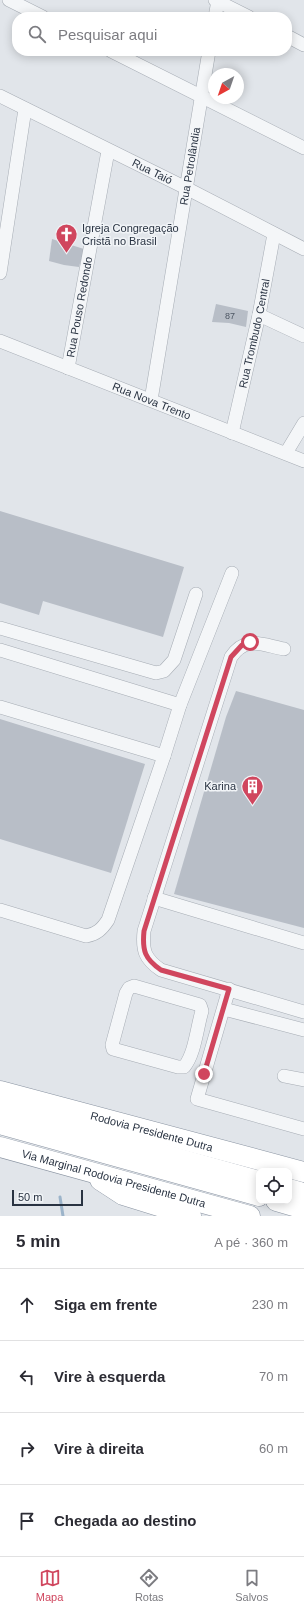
<!DOCTYPE html>
<html lang="pt">
<head>
<meta charset="utf-8">
<style>
	:root { --surface:#fff; --page:#f2f2f3; --text:#2b2b33; --muted:#7c7c81; --line:#e1e1e2; --accent:#d0465e }
	body { margin:0; font-family:Arial,sans-serif; background:var(--page); color:var(--text) }
	.controls { position:absolute; right:12px; bottom:12px; display:grid; overflow:hidden; border-radius:8px; box-shadow:0 2px 10px #0003 }
	.controls button { width:36px; height:36px; display:grid; place-items:center; padding:0; border:0; border-bottom:1px solid var(--line); background:var(--surface); color:var(--text); font:20px sans-serif }
	.compass { position:absolute; left:208px; top:68px; width:36px; height:36px; border-radius:50%; background:var(--surface); box-shadow:0 2px 10px #0003; rotate:220deg }
	.scale { position:absolute; left:12px; bottom:10px; width:71px; box-sizing:border-box; padding-left:4px; border:2px solid #293342; border-top:0; font-size:11px; line-height:14px; white-space:nowrap; color:#293342; -webkit-text-stroke:3px #f1f4f7; paint-order:stroke }
	.stop { position:absolute; width:12px; height:12px; margin:-9px; border:3px solid #d0465e; border-radius:50%; background:#fff }
	.stop.end { background:#d0465e; border-color:#fff; box-shadow:0 1px 4px #0008 }
	.list { margin:0; padding:0; list-style:none }
	h2 { display:flex; justify-content:space-between; align-items:center; height:52px; margin:0; padding:0 16px; font-size:17px }
	h2 small { font-size:13px; font-weight:400; color:var(--muted) }
	.list li { display:grid; grid-template-columns:26px 1fr auto; gap:12px; align-items:center; box-sizing:border-box; height:72px; padding:0 16px; border-top:1px solid var(--line) }
	.list b { display:block; font-size:15px; white-space:nowrap }
	.list em { font-size:13px; font-style:normal; color:var(--muted) }
	.icon { flex:none; width:22px; height:22px; fill:none; stroke:currentColor; stroke-width:2; stroke-linecap:round; stroke-linejoin:round }
	.map { position:relative; flex:none; width:304px; height:1216px; overflow:hidden }
	.search { position:absolute; background:var(--surface); box-shadow:0 2px 10px #0003; left:12px; right:12px; top:12px; height:44px; display:flex; align-items:center; gap:10px; box-sizing:border-box; padding:0 14px; border-radius:16px; color:var(--muted); font-size:15px }
	.sheet { height:340px; background:var(--surface) }
	nav { display:flex; justify-content:space-around; align-items:center; box-sizing:border-box; height:56px; border-top:1px solid var(--line); background:var(--surface); font-size:11px; color:var(--muted) }
	nav a { display:grid; justify-items:center; gap:2px }
	nav .on { color:var(--accent) }
	.map>svg:first-child { display:block }
	.lines { fill:none; stroke-linecap:round; stroke-linejoin:round }
	.stream { stroke:#9cb4ca; stroke-width:3 }
	.building { fill:#b8bec7 }
	.minor-casing { stroke:#a6acb4; stroke-width:14 }
	.highway-casing { stroke:#8993a1; stroke-width:21 }
	.minor { stroke:#f4f6f8; stroke-width:13 }
	.highway { stroke:#fff; stroke-width:20 }
	.route { stroke:#d0465e; stroke-width:5 }
	.labels { text-anchor:middle; stroke-width:3; stroke-linejoin:round; paint-order:stroke }
	.number-label { font-size:9px; fill:#4d5663 }
	.street-label { font-size:11px; fill:#293342; stroke:#f1f4f7 }
	.poi-label { font-size:11px; fill:#293342; stroke:#f1f4f7; text-anchor:start }
</style>
</head>
<body>
<div class="map">
<svg width="304" height="1216" viewBox="0 0 304 1216">
	<rect width="100%" height="100%" fill="#e1e5ea"/>
	<g class="lines">
		<!-- stream -->
		<path class="stream" d="M60,1197L63,1216"/>
	</g>
	<!-- building -->
	<g class="building">
		<path d="M52,239L84,249L79,267L64,265L49,261Z"/>
		<path d="M216,304L248,311L246,327L229,323L212,322Z"/>
		<path d="M0,511L184,567L163,637L43,601L39,615L0,603Z"/>
		<path d="M236,691L304,710V928L174,894L226,717Z"/>
		<path d="M0,719L145,764L111,873L0,839Z"/>
	</g>
	<g class="lines">
		<defs>
			<g id="minor">
				<path d="M9,0L43,17"/>
				<path d="M215,0L249,17"/>
				<path d="M215,17L218,1"/>
				<path d="M287,36L304,45"/>
				<path d="M111,51L304,148"/>
				<path id="s1" d="M0,96L186,188L304,249"/>
				<path d="M0,273L25,109"/>
				<path d="M259,315L304,336"/>
				<path id="s2" d="M0,341L304,461"/>
				<path id="s3" d="M68,368L108,151"/>
				<path id="s4" d="M151,400L209,51"/>
				<path id="s5" d="M232,433L259,315L274,234"/>
				<path d="M286,453L304,423"/>
				<path d="M0,628L156,673L164,671L174,660L196,594"/>
				<path d="M284,649C262,645 246,635 231,657L144,931C142,951 145,959 161,970L304,1012"/>
				<path d="M0,650L180,705"/>
				<path d="M0,707L164,756"/>
				<path d="M154,898L304,943"/>
				<path d="M0,910L86,936C97,934 102,929 108,920L164,756L180,705L232,573"/>
				<path d="M134,986L200,1005L202,1011C197,1027 195,1054 184,1067H178L113,1049L112,1045L126,993L129,988Z"/>
				<path d="M229,989L197,1099L304,1129"/>
				<path d="M224,1009L304,1030"/>
				<path d="M284,1076L304,1080"/>
			</g>
			<g id="highway">
				<path id="s6" d="M0,1091L304,1172"/>
				<path d="M0,1109L259,1181"/>
				<path d="M0,1124L259,1196"/>
				<path id="s7" d="M0,1147L250,1216"/>
				<path d="M100,1180L123,1195L191,1216"/>
				<path d="M289,1189L304,1193"/>
				<path d="M276,1201L304,1209"/>
			</g>
		</defs>
		<!-- minor casing -->
		<use href="#minor" class="minor-casing"/>
		<!-- highway casing -->
		<use href="#highway" class="highway-casing"/>
		<!-- minor -->
		<use href="#minor" class="minor"/>
		<!-- highway -->
		<use href="#highway" class="highway"/>
	</g>
	<g class="lines">
		<!-- route -->
		<path class="route" d="M204,1074L229,989L161,970C145,959 142,951 144,931L231,657L242,645L250,642"/>
	</g>
	<!-- icons -->
	<defs>
		<symbol id="church-pin" viewBox="-11 -11 22 30"><path d="M0 17L-7.5 6A9.5 9.5 0 1 1 7.5 6Z" fill="#d0465e" stroke="#f1f4f7"/><path d="M-1.2-6h2.4v3.5h3.3v2.4h-3.3V6h-2.4V-.1h-3.3v-2.4h3.3Z" fill="#fff"/></symbol>
		<symbol id="building-pin" viewBox="-11 -11 22 30"><path d="M0 17L-7.5 6A9.5 9.5 0 1 1 7.5 6Z" fill="#d0465e" stroke="#f1f4f7"/><path d="M-4-6H4V6H1V3H-1V6H-4ZM-2.5-4.3h1.7v1.8h-1.7ZM.8-4.3h1.7v1.8H.8ZM-2.5-1h1.7V.8h-1.7ZM.8-1h1.7V.8H.8Z" fill="#fff"/></symbol>
	</defs>
	<g fill-rule="evenodd">
		<use href="#church-pin" x="54" y="222" width="25" height="34"/>
		<use href="#building-pin" x="240" y="774" width="25" height="34"/>
	</g>
	<g class="labels">
		<!-- number labels -->
		<g class="number-label">
			<text x="230" y="319">87</text>
		</g>
		<!-- street labels -->
		<g class="street-label">
			<text dy="4" stroke="none"><textPath href="#s4" startOffset="237">Rua Petrolândia</textPath></text>
			<text dy="4" stroke="none"><textPath href="#s1" startOffset="170">Rua Taió</textPath></text>
			<text dy="4" stroke="none"><textPath href="#s3" startOffset="62">Rua Pouso Redondo</textPath></text>
			<text dy="4" stroke="none"><textPath href="#s5" startOffset="102">Rua Trombudo Central</textPath></text>
			<text dy="4" stroke="none"><textPath href="#s2" startOffset="163">Rua Nova Trento</textPath></text>
			<text dy="4" stroke="none"><textPath href="#s6" startOffset="157">Rodovia Presidente Dutra</textPath></text>
			<text dy="4" stroke="none"><textPath href="#s7" startOffset="118">Via Marginal Rodovia Presidente Dutra</textPath></text>
		</g>
		<!-- poi labels -->
		<g class="poi-label">
			<text x="82" y="232">Igreja Congregação<tspan x="82" dy="13">Cristã no Brasil</tspan></text>
			<text x="236" y="790" text-anchor="end">Karina</text>
		</g>
	</g>
</svg>
<div class="controls">
<button><svg class="icon" aria-label="locate" viewBox="0 0 24 24"><circle cx="12" cy="12" r="6"/><path d="M12 2v4M12 18v4M2 12h4M18 12h4"/></svg></button>
</div>
<svg class="compass" viewBox="-18 -18 36 36"><path d="M0-13l5 13h-10z" fill="#e53935"/><path d="M0 13l5-13h-10z" fill="#7c7c81"/></svg>
<div class="scale">50 m</div>
<div class="stop" style="left:250px;top:642px"></div>
<div class="stop end" style="left:204px;top:1074px"></div>
<div class="search"><svg class="icon" aria-label="search" viewBox="0 0 24 24"><circle cx="10" cy="10" r="6"/><path d="M15 15l6 6"/></svg>Pesquisar aqui</div>
</div>
<section class="sheet">
<h2>5 min<small>A pé · 360 m</small></h2>
<ul class="list">
<li><svg class="icon" aria-label="ahead" viewBox="0 0 24 24"><path d="M12 20V5M6 11l6-6 6 6"/></svg><div><b>Siga em frente</b></div><em>230 m</em></li>
<li><svg class="icon" aria-label="left" viewBox="0 0 24 24"><path d="M17 20v-9H6M10 6l-5 5 5 5"/></svg><div><b>Vire à esquerda</b></div><em>70 m</em></li>
<li><svg class="icon" aria-label="right" viewBox="0 0 24 24"><path d="M7 20v-9h11M14 6l5 5-5 5"/></svg><div><b>Vire à direita</b></div><em>60 m</em></li>
<li><svg class="icon" aria-label="arrive" viewBox="0 0 24 24"><path d="M6 21V4h12l-3 4 3 4H6"/></svg><div><b>Chegada ao destino</b></div></li>
</ul>
</section>
<nav>
<a class="on"><svg class="icon" aria-label="map" viewBox="0 0 24 24"><path d="M3 6l6-2 6 2 6-2v14l-6 2-6-2-6 2zM9 4v14M15 6v14"/></svg>Mapa</a>
<a><svg class="icon" aria-label="directions" viewBox="0 0 24 24"><path d="M12 3l9 9-9 9-9-9zM9 14v-3h6M13 9l2 2-2 2"/></svg>Rotas</a>
<a><svg class="icon" aria-label="saved" viewBox="0 0 24 24"><path d="M7 4h10v16l-5-4-5 4z"/></svg>Salvos</a>
</nav>
</body>
</html>
